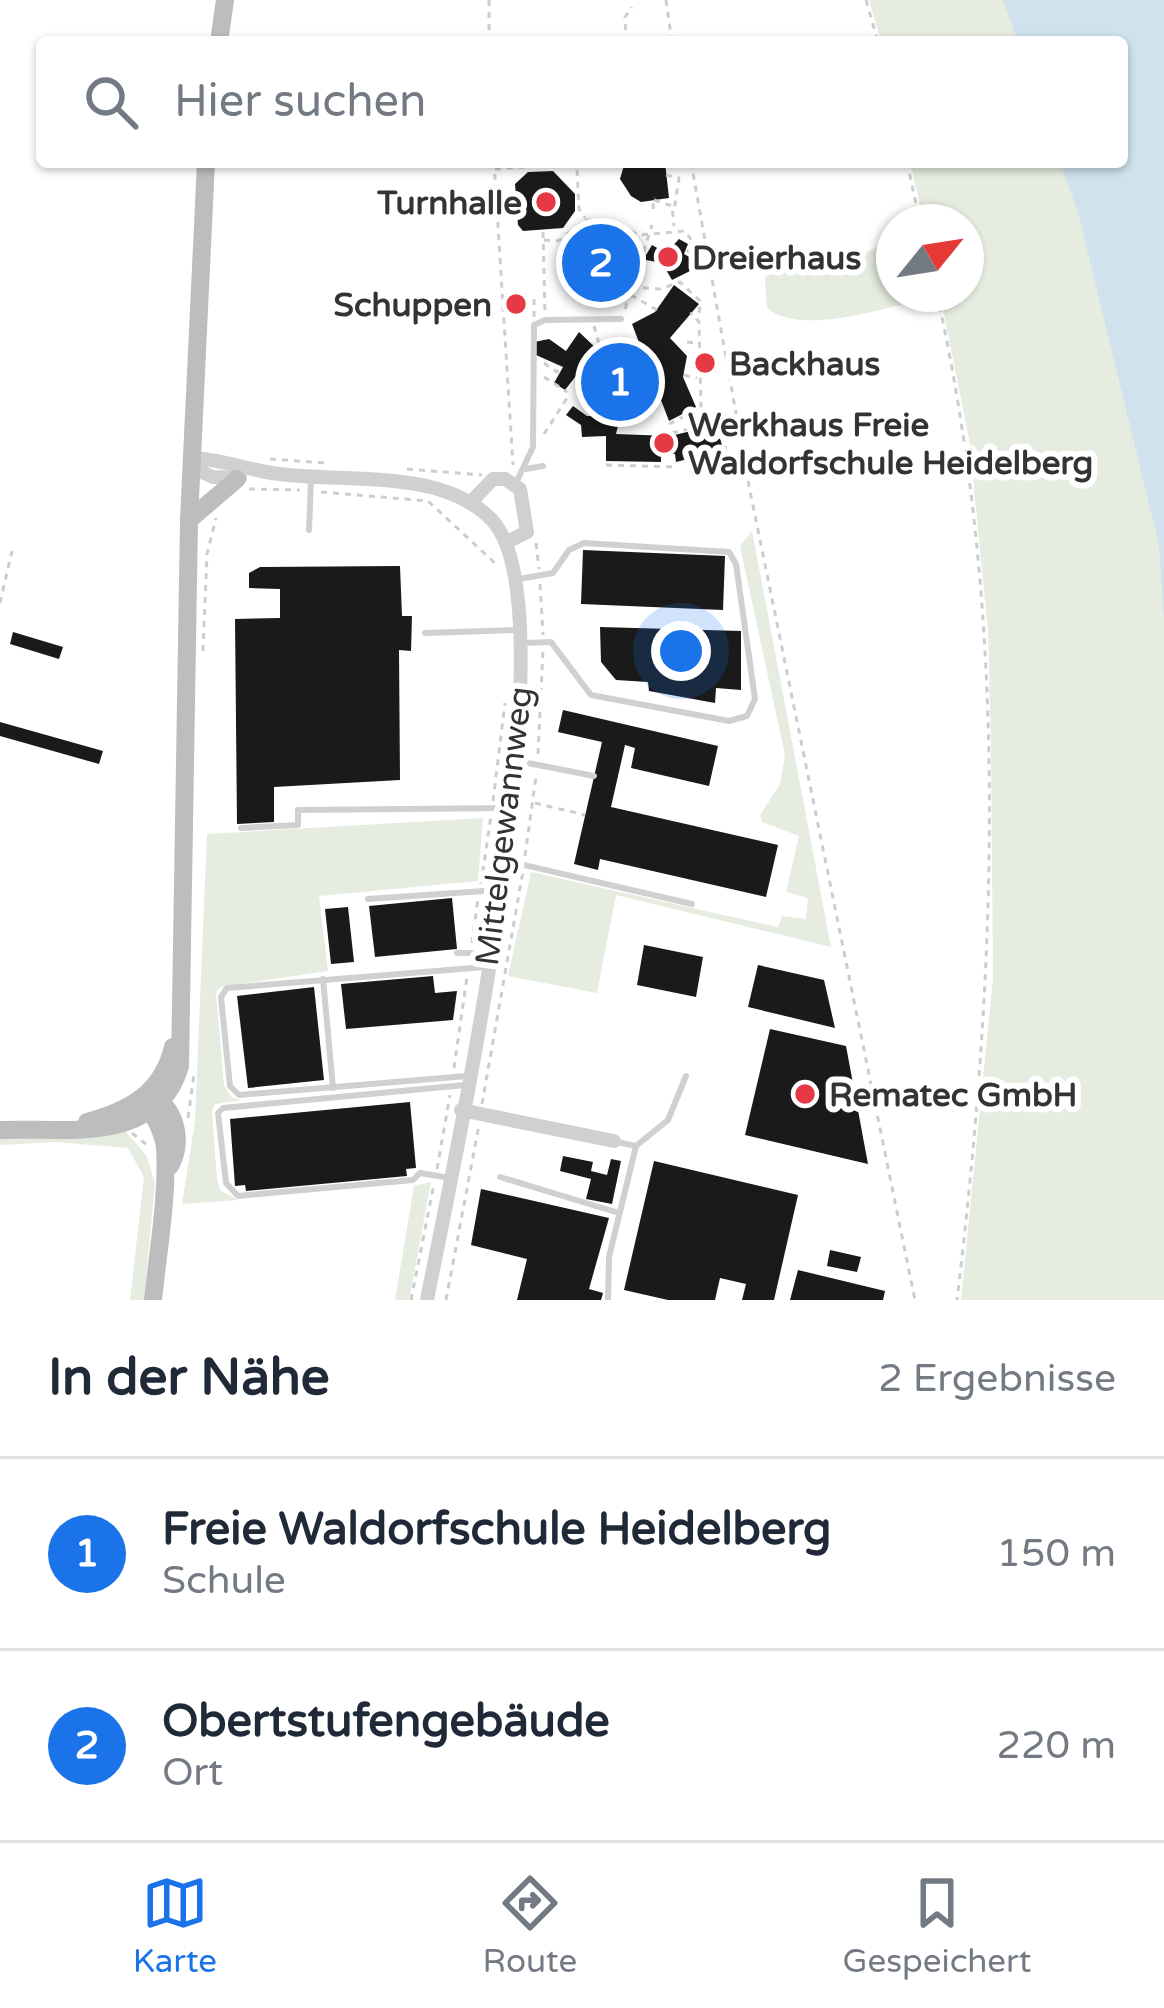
<!DOCTYPE html>
<html lang="de">
<head>
<meta charset="utf-8">
<style>
	:root { --surface:#fff; --page:#f2f2f3; --text:#1f2937; --muted:#747a83; --line:#e0e1e3; --accent:#1a73e8 }
	body { margin:0; font-family:"Varela Round",sans-serif; background:var(--page); color:var(--text) }
	.compass { position:absolute; left:876px; top:204px; width:108px; height:108px; border-radius:50%; background:var(--surface); box-shadow:0 3px 9px #0004; rotate:60deg }
	.you { position:absolute; left:681px; top:651px; width:42px; height:42px; margin:-30px; border:9px solid #fff; border-radius:50%; background:#1a73e8; box-shadow:0 0 0 18px #1a73e833 }
	.badge { display:grid; place-items:center; width:78px; height:78px; border-radius:50%; background:var(--accent); color:#fff; font-size:39px; font-weight:700 }
	.pin { position:absolute; translate:-50% -50%; border:6px solid #fff; box-shadow:0 3px 12px #0006 }
	.list { margin:0; padding:0; list-style:none }
	h2 { display:flex; justify-content:space-between; align-items:center; height:156px; margin:0; padding:0 48px; font-size:51px }
	h2 small { font-size:39px; font-weight:400; color:var(--muted) }
	.list li { display:grid; grid-template-columns:78px 1fr auto; gap:36px; align-items:center; box-sizing:border-box; height:192px; padding:0 48px; border-top:3px solid var(--line) }
	.list b { display:block; font-size:45px; white-space:nowrap }
	.list p { margin:0; font-size:39px; white-space:nowrap; color:var(--muted) }
	.list em { font-size:39px; font-style:normal; color:var(--muted) }
	.icon { flex:none; width:66px; height:66px; fill:none; stroke:currentColor; stroke-width:2; stroke-linecap:round; stroke-linejoin:round }
	.map { position:relative; flex:none; width:1164px; height:1300px; overflow:hidden }
	.search { position:absolute; background:var(--surface); box-shadow:0 3px 9px #0004; left:36px; right:36px; top:36px; height:132px; display:flex; align-items:center; gap:30px; box-sizing:border-box; padding:0 42px; border-radius:12px; color:var(--muted); font-size:45px }
	.sheet { height:540px; background:var(--surface) }
	nav { display:flex; justify-content:space-around; align-items:center; box-sizing:border-box; height:168px; border-top:3px solid var(--line); background:var(--surface); font-size:33px; color:var(--muted) }
	nav a { display:grid; justify-items:center; gap:6px }
	nav .on { color:var(--accent) }
	.map>svg:first-child { display:block }
	.green { fill:#e6ecdf }
	.water { fill:#cfe2ee }
	.building { fill:#1a1a1a }
	.lines { fill:none; stroke-linecap:round; stroke-linejoin:round }
	.path { stroke:#cdcdcd; stroke-width:3; stroke-dasharray:6 6; stroke-linecap:butt }
	.lane { stroke:#d0d0d0; stroke-width:6 }
	.street { stroke:#d0d0d0; stroke-width:14 }
	.secondary { stroke:#bdbdbd; stroke-width:18 }
	.poi-dot { fill:#e63946; stroke:#fff; stroke-width:4.5 }
	.labels { text-anchor:middle; stroke-width:12; stroke-linejoin:round; paint-order:stroke }
	.poi-label { font-size:33px; font-weight:bold; fill:#333; stroke:#fff; text-anchor:start }
	.street-label { font-size:33px; fill:#333; stroke:#fff }
</style>
</head>
<body>
<div class="map">
<svg width="1164" height="1300" viewBox="0 0 1164 1300">
	<rect width="100%" height="100%" fill="#fff"/>
	<!-- green -->
	<g class="green">
		<path d="M869,0H1101L1113,42H881Z"/>
		<path d="M910,162H1122L1164,243V1300H961L993,977L991,746L988,630L969,439L940,294H966V222H924Z"/>
		<path d="M894,238V294L934,297C892,305 802,338 767,308L764,266L773,254L788,250L820,269L840,267Z"/>
		<path d="M752,531L831,947L616,895L597,993L508,976L531,872L778,927L782,916L806,919L808,898L786,892L799,836L762,822L760,815L780,784L785,755L740,546Z"/>
		<path d="M483,818L478,881L319,896L328,971L220,987L216,993L224,1085L232,1098L242,1100L215,1104L212,1110L217,1179L220,1190L238,1200L182,1204L195,1121L207,834Z"/>
		<path d="M126,1132L146,1155L155,1183L144,1300H130L144,1177L128,1148L55,1142L0,1145V1134Z"/>
		<path d="M431,1182L409,1300H395L414,1186Z"/>
	</g>
	<!-- water -->
	<path class="water" d="M1003,0H1164V620L1159,545L1078,212L1060,162H1122V42H1018Z"/>
	<!-- building -->
	<g class="building">
		<path d="M625,162H665L669,198L641,202L631,196L620,179Z"/>
		<path d="M553,171L575,194V211L563,228L523,231L518,225L515,184L528,172Z"/>
		<path d="M601,223L614,249L629,243L634,256L608,269L603,281L607,295L599,302L580,275L597,252L586,231Z"/>
		<path d="M679,239L688,244L684,254L695,260L690,271L672,280L662,263L646,260V255L652,245L666,253Z"/>
		<path d="M674,285L699,304L670,338L687,356L683,377L696,407L669,421L632,324L655,312Z"/>
		<path d="M579,332L597,349L565,390L554,383L563,367L536,355L534,342L549,339L566,351Z"/>
		<path d="M573,406L587,416L620,417L616,434L670,436L717,425L723,450L676,462L675,454H661V462L606,461V436L582,437L581,425L566,415Z"/>
		<path d="M583,550L725,556L723,610L581,604Z"/>
		<path d="M400,566L402,616H412L411,651L399,650L400,780L274,787V822L237,824L235,619L280,618V589L249,588V573L260,567Z"/>
		<path d="M600,627L741,631V690L716,688L715,703L649,691L648,682L616,680L601,662Z"/>
		<path d="M13,632L63,647L59,659L10,644Z"/>
		<path d="M563,710L718,746L709,786L631,768L635,748L625,745L611,807L778,845L766,897L600,859L598,870L574,864L602,742L558,732Z"/>
		<path d="M0,722L103,751L99,764L0,736Z"/>
		<path d="M452,898L457,949L375,957L369,906Z"/>
		<path d="M348,907L354,962L331,964L325,909Z"/>
		<path d="M644,945L703,957L696,997L637,985Z"/>
		<path d="M758,965L824,980L835,1028L748,1007Z"/>
		<path d="M433,976L435,993L457,991L453,1020L346,1029L341,984Z"/>
		<path d="M314,987L324,1080L248,1088L237,996Z"/>
		<path d="M770,1029L846,1046L868,1164L745,1135Z"/>
		<path d="M410,1102L416,1168L406,1169L407,1176L246,1191L245,1185L235,1186L230,1119Z"/>
		<path d="M563,1156L593,1162L591,1171L607,1175L611,1159L621,1161L612,1204L586,1199L591,1179L560,1171Z"/>
		<path d="M654,1161L798,1195L774,1300H742L746,1284L720,1278L715,1300H668L624,1290Z"/>
		<path d="M481,1189L609,1218L589,1289L603,1293L601,1300H517L527,1259L471,1245Z"/>
		<path d="M830,1250L861,1257L857,1272L827,1266Z"/>
		<path d="M798,1270L885,1291L883,1300H790Z"/>
	</g>
	<g class="lines">
		<!-- path -->
		<g class="path">
			<path d="M489,0V42"/>
			<path d="M666,0L672,42"/>
			<path d="M866,0L878,42"/>
			<path d="M626,42L625,17L632,7"/>
			<path d="M494,162L513,465"/>
			<path d="M670,162V174"/>
			<path d="M691,162L749,486L915,1300"/>
			<path d="M907,162L920,222"/>
			<path d="M495,169L566,164L577,169L579,209L585,218"/>
			<path d="M666,175L679,178L674,211"/>
			<path d="M654,200L672,206L674,226"/>
			<path d="M511,201L512,220H517"/>
			<path d="M653,209L654,197"/>
			<path d="M578,230L583,249L595,248"/>
			<path d="M543,232L545,312"/>
			<path d="M544,240L558,241L586,220L608,221L639,235L685,231L695,245L692,254L687,250"/>
			<path d="M631,287L660,289L680,282L701,302L699,312L690,314"/>
			<path d="M937,294C1010,624 997,966 957,1300"/>
			<path d="M631,295L657,310"/>
			<path d="M625,309L652,225"/>
			<path d="M534,317V293"/>
			<path d="M594,326L600,347"/>
			<path d="M687,342L696,343"/>
			<path d="M544,363L557,372L562,366"/>
			<path d="M684,375L697,378"/>
			<path d="M544,377L567,392"/>
			<path d="M701,408L720,422L726,451L718,454"/>
			<path d="M669,424L701,408L699,322L694,316"/>
			<path d="M672,433L718,422"/>
			<path d="M544,434L569,395"/>
			<path d="M270,459L326,463"/>
			<path d="M606,465L677,467"/>
			<path d="M407,469L482,475"/>
			<path d="M249,489L300,490"/>
			<path d="M321,492L428,501L496,564"/>
			<path d="M536,543L539,569"/>
			<path d="M540,584L543,635"/>
			<path d="M0,603L12,551"/>
			<path d="M203,651L207,554L216,518"/>
			<path d="M538,754L543,650"/>
			<path d="M493,801L505,703"/>
			<path d="M535,803L585,815"/>
			<path d="M525,856L536,776"/>
			<path d="M481,884L491,816"/>
			<path d="M472,943L478,899"/>
			<path d="M454,1068L467,977"/>
			<path d="M482,1104L523,871"/>
			<path d="M188,1118L194,1074"/>
			<path d="M132,1133L147,1145"/>
			<path d="M437,1169L450,1095"/>
			<path d="M411,1300L434,1184"/>
			<path d="M446,1300L479,1125"/>
		</g>
		<!-- lane -->
		<g class="lane">
			<path d="M526,469L543,466"/>
			<path d="M515,485L533,447L534,325L545,320L621,319"/>
			<path d="M309,530L311,480"/>
			<path d="M519,579L553,573L569,550L584,543L729,552L736,564L755,699L747,716L729,721L591,695L551,642L524,643"/>
			<path d="M425,633L517,630"/>
			<path d="M518,761L594,776"/>
			<path d="M241,828L298,825V810L510,808"/>
			<path d="M507,861L692,904"/>
			<path d="M368,899L499,890"/>
			<path d="M457,953H488"/>
			<path d="M323,979L333,1088"/>
			<path d="M467,1076L239,1095L230,1086L221,997L227,988L485,967"/>
			<path d="M636,1146L668,1120L686,1076"/>
			<path d="M500,1177L619,1213"/>
			<path d="M450,1178L420,1173L413,1180L238,1196L226,1183L218,1113L223,1108L465,1085"/>
			<path d="M608,1300L609,1257L636,1146L617,1142"/>
		</g>
		<!-- street -->
		<g class="street">
			<path d="M192,458C220,459 245,469 272,473C340,484 438,466 491,519C577,605 452,1170 427,1300"/>
			<path d="M191,467L213,477L240,478"/>
			<path d="M470,503L493,479H505L520,489L527,532L507,542"/>
			<path d="M461,1110L614,1141"/>
		</g>
		<!-- secondary -->
		<g class="secondary">
			<path d="M219,42L225,0"/>
			<path d="M189,520L237,479"/>
			<path d="M148,1094C149,1115 163,1127 165,1147C168,1197 158,1250 153,1300"/>
			<path d="M153,1097C177,1110 183,1143 170,1166"/>
			<path d="M87,1122C130,1110 162,1093 173,1047"/>
			<path d="M0,1130C65,1127 157,1146 180,1066L189,520L206,162"/>
		</g>
	</g>
	<!-- markers -->
	<g class="poi-dot">
		<circle cx="546" cy="202" r="12"/>
		<circle cx="668" cy="257" r="12"/>
		<circle cx="516" cy="304" r="12"/>
		<circle cx="705" cy="363" r="12"/>
		<circle cx="664" cy="443" r="12"/>
		<circle cx="805" cy="1094" r="12"/>
	</g>
	<g class="labels">
		<!-- poi labels -->
		<g class="poi-label">
			<text x="522" y="214" text-anchor="end">Turnhalle</text>
			<text x="692" y="269">Dreierhaus</text>
			<text x="492" y="316" text-anchor="end">Schuppen</text>
			<text x="729" y="375">Backhaus</text>
			<text x="688" y="436">Werkhaus Freie<tspan x="688" dy="38">Waldorfschule Heidelberg</tspan></text>
			<text x="829" y="1106">Rematec GmbH</text>
		</g>
		<!-- street labels -->
		<g class="street-label">
			<text transform="translate(503 826) rotate(-83)" y="12">Mittelgewannweg</text>
		</g>
	</g>
</svg>
<svg class="compass" viewBox="-18 -18 36 36"><path d="M0-13l5 13h-10z" fill="#e53935"/><path d="M0 13l5-13h-10z" fill="#747a83"/></svg>
<div class="you"></div>
<div class="pin badge" style="left:620px;top:382px">1</div>
<div class="pin badge" style="left:601px;top:263px">2</div>
<div class="search"><svg class="icon" aria-label="search" viewBox="0 0 24 24"><circle cx="10" cy="10" r="6"/><path d="M15 15l6 6"/></svg>Hier suchen</div>
</div>
<section class="sheet">
<h2>In der Nähe<small>2 Ergebnisse</small></h2>
<ul class="list">
<li><span class="badge">1</span><div><b>Freie Waldorfschule Heidelberg</b><p>Schule</p></div><em>150 m</em></li>
<li><span class="badge">2</span><div><b>Obertstufengebäude</b><p>Ort</p></div><em>220 m</em></li>
</ul>
</section>
<nav>
<a class="on"><svg class="icon" aria-label="map" viewBox="0 0 24 24"><path d="M3 6l6-2 6 2 6-2v14l-6 2-6-2-6 2zM9 4v14M15 6v14"/></svg>Karte</a>
<a><svg class="icon" aria-label="directions" viewBox="0 0 24 24"><path d="M12 3l9 9-9 9-9-9zM9 14v-3h6M13 9l2 2-2 2"/></svg>Route</a>
<a><svg class="icon" aria-label="saved" viewBox="0 0 24 24"><path d="M7 4h10v16l-5-4-5 4z"/></svg>Gespeichert</a>
</nav>
</body>
</html>
